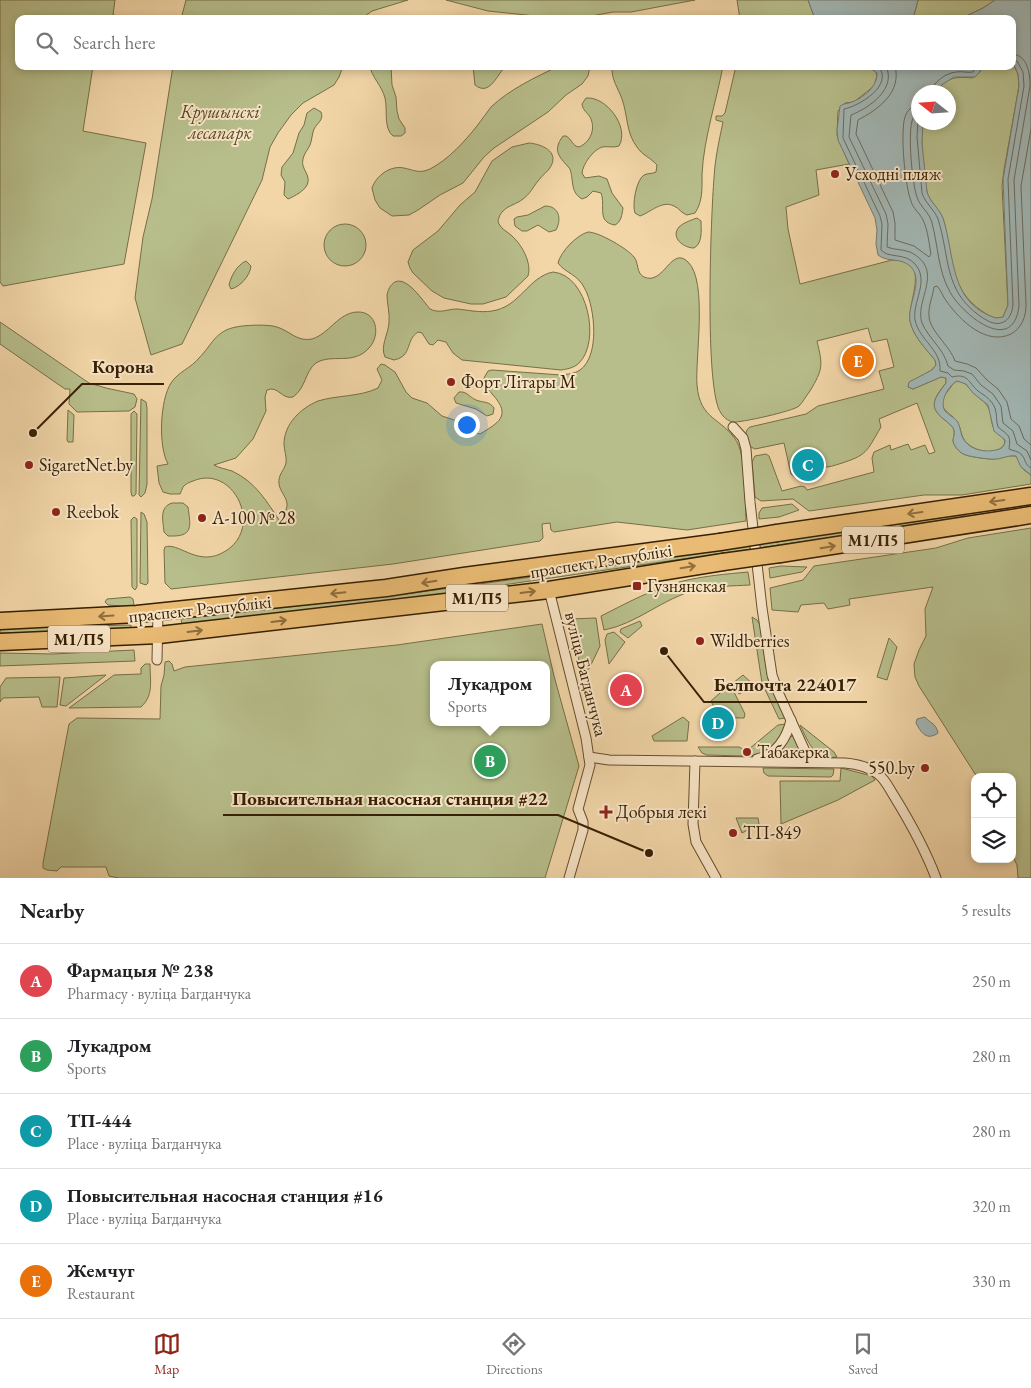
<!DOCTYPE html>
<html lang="en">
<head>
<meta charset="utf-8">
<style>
	:root { --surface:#fff; --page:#f2f2f2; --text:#202124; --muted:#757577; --line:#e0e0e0; --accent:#8f2418 }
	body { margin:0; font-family:"EB Garamond",serif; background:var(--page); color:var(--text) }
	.controls { position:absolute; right:15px; bottom:15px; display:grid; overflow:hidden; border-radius:10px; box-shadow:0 2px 8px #0003 }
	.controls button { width:45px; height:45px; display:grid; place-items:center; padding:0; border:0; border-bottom:1px solid var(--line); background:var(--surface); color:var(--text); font:25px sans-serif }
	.compass { position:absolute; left:911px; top:85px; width:45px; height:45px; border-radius:50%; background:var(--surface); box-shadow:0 2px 8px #0003; rotate:287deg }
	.you { position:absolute; left:466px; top:424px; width:18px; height:18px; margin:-12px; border:4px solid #fff; border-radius:50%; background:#1a73e8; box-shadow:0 0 0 8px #1a73e833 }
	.badge { display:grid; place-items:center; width:32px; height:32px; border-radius:50%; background:var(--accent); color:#fff; font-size:16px; font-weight:700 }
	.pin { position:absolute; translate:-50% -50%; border:2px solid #fff; box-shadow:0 1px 5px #0006 }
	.popup { position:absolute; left:430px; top:661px; width:120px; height:65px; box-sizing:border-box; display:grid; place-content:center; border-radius:10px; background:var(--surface); filter:drop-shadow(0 1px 4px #0005); font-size:16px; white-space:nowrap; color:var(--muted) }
	.popup b { font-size:19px; color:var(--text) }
	.popup::after { content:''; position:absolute; left:50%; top:100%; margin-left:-10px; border:10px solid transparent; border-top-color:var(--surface) }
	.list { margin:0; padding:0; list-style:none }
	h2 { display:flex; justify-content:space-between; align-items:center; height:65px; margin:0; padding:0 20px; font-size:21px }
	h2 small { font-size:16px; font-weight:400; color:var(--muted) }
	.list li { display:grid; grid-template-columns:32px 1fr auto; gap:15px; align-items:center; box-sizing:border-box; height:75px; padding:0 20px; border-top:1px solid var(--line) }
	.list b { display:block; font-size:19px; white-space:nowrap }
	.list p { margin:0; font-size:16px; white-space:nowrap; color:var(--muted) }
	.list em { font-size:16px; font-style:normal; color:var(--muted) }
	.icon { flex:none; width:28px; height:28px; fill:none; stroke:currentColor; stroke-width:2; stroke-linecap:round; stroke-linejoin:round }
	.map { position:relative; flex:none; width:1031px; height:878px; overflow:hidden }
	.search { position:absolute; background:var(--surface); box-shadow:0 2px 8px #0003; left:15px; right:15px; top:15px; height:55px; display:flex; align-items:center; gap:12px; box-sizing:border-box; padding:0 18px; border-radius:10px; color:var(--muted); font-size:19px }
	.sheet { height:440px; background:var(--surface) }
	nav { display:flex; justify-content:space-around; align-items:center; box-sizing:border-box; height:70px; border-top:1px solid var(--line); background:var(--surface); font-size:14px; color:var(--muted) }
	nav a { display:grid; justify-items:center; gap:2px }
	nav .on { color:var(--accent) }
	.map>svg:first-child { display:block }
	.green { fill:#b7be8b; stroke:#776e46; fill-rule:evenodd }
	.water { fill:#a1b6b4; stroke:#777a6d; fill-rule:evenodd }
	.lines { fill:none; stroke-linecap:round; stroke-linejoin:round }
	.shore { stroke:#6c6a5b; stroke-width:1 }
	.street-casing { stroke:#664d2c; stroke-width:11 }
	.highway-casing { stroke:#371f02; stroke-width:19 }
	.street { stroke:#f7e4c6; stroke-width:9 }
	.highway { stroke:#e9bb74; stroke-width:16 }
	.highway-bridge-casing { stroke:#371f02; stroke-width:19; stroke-linecap:butt }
	.highway-bridge { stroke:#e9bb74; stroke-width:16 }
	.oneway { stroke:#906d3b }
	.poi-dot { fill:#8f2418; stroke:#f7e4c6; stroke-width:2 }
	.labels { text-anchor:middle; stroke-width:4; stroke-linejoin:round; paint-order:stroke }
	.shield { fill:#f7e4c6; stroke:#715a3d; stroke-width:1 }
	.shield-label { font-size:16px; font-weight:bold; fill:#371f02 }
	.park-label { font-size:18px; font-style:italic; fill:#574724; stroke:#f7e4c6 }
	.poi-label { font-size:18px; fill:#371f02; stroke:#f7e4c6; text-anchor:start }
	.street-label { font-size:18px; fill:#371f02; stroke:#f7e4c6 }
	.leader { fill:none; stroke:#371f02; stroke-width:2 }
	.callout-dot { fill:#371f02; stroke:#f7e4c6; stroke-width:2 }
	.callout-label { font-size:19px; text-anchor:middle; font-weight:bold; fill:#371f02; stroke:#f7e4c6; stroke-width:4; stroke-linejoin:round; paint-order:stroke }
</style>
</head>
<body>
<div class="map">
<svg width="1031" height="878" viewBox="0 0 1031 878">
	<rect width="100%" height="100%" fill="#f2d6a8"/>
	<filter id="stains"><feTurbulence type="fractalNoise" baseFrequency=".004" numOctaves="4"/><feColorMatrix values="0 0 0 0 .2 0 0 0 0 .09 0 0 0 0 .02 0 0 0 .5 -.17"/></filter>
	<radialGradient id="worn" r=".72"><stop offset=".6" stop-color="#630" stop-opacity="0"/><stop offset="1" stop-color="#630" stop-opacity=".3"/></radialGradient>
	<!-- green -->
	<g class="green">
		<path d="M0,0H115L113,15L135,19H19V66H93L83,131L146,143L124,264L3,286L0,282Z"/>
		<path d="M186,0H408L372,11L361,19H181Z"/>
		<path d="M446,0H695L631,12H613L586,17L564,19L488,11Z"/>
		<path d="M737,0H808L815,19H740Z"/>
		<path d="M918,0H995L983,8L960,19H913Z"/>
		<path d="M1012,61L1018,74L1019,86L1004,170L1002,186L1008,305L1003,317C995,320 989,316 982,311C949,289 953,256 944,222C941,211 932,205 928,195C923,182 921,145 922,130L923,123L948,122V92H935C947,78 954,76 972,78L980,72L981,66H1012Z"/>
		<path d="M173,66H343L339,77L334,85L303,103L291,115L278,133L270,147L262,180L182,344L151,355L135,298L143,237L152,199Z"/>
		<path d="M370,66H391L392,85L396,97L397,111L399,119L405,128V133L401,136H393C383,128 388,110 385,98C382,86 371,76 370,66Z"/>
		<path d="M473,66H506C497,74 490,97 475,85Z"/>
		<path d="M559,66H590L588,76L582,84L566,95L548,112L494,148L484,157L463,183L440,195L418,210L409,215L392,216L380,208L375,200L372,188C376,176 390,165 404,168C414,170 419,174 430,169C449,159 464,142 477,126C482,120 486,113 491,107C510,89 536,77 559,66Z"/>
		<path d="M612,66H723C716,103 704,137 702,174C702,188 703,201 695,213L687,215C681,213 679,208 674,206C662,200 651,212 640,216L635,213C632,205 636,180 644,175C648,173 652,174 656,172L657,165C651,158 642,155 637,147C626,133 628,116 622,99C618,88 611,79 612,66Z"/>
		<path d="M736,66H867L876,71L877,76L874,86L854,102L845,103L838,111L837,135L849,164L816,170L819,195L786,207L788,229L800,284L892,260C933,258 907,301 910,321C913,336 926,349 935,360L936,365L932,370L909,383L908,387L913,389L941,377L946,378V383C933,399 928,407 946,421C949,424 953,426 954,430C955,434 953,438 953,441C954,447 961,454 966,455C971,457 987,459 993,459C1001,458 1008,455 1016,456L1024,470L1031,475V484L962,495H924L809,511L793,499L761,501L755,497L752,462L755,456L766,454L769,456L782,491L801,486L805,487L807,490L874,472L872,458L874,452L890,445L891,450L908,444L911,450L925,445L929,454L935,452L917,403L879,419L881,427C866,452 868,455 839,464C832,466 826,469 820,465L816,454L798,459L801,474L796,478L791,474L784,443L755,449L749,446C747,439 743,431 750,427L806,414L818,406L884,389L879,371L894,367L887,339L872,342L868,328L817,341C823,366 823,369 810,391C806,396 803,402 799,406C794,411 740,423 733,422C728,421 723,417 721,413C704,391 711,214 714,178C715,159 719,141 723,122L716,120V116H722L725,113Z"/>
		<path d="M586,98C606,96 630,127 619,146C613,148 608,146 602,147C593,150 583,164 582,173L585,178L599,176L607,179L612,193L623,208C622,215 621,222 615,225C596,222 606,206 601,193L593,191L587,197L582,199C570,192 574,181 570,169C561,158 551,152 563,136H566C572,139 572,146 579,147C591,142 596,128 590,117C587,112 583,111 582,104Z"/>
		<path d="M314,108L321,112C324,120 318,122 314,129C312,134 312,140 310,145C308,150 304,153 303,159C300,169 312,175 307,185C304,191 295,196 288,199L284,195L285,182L281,175L282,167L293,153L299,133L304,125L307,113Z"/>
		<path d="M529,143C541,144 559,151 551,166C548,172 542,175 538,181C533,187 530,194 523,199C517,204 509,205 503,211C500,214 499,217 498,221C500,229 507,231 512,236C522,245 532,263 528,276L506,297L483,304H471L444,298L432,291L413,273L410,268L408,262L413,250L438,231L460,205L475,192L492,161L512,147Z"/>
		<path d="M545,206C559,206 562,219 556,230L549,232L538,225L527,231H522L515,226L514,219L517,217L528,215Z"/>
		<path d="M697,218L701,221C701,230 703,243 694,248C684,248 670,238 679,227C683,223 691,220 697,218Z"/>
		<circle cx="345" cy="245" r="21"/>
		<path d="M588,232C599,232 628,249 634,257C639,263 636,273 644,277C664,286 671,245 688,262C708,281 695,358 697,385C700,421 722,417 737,442C746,458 745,502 746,521L687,530L617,522L554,532L551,530L550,523L542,524L543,538L540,541L393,564L171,589L165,583L164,550L165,547C178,542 196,565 220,554C267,533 235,463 193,481C190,482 185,484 183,487C182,489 181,492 180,494H170L163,492L159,483L157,466L168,464C158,446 160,400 171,383C178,372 191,368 199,358C212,345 215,331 236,327C245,325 268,324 277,327C290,331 297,342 312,339C329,334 338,313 357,312C377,311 381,335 369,348C353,366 332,353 316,363C305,371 306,388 293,397C282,400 278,385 267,390L265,397L266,411L253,439L236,458L214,465C219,468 226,469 232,471C256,482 267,502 281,523C281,517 286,512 287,506C288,498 280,492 279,484C278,474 284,471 286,463C287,457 284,450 284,444C284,424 301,408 318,401C337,395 360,397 378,388L382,380L377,369L381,364L385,365L395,372L406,392L412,398L427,403L442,416L460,422L470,431L480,434C498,423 512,416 493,395C488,389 484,386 484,378L488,371L492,370L561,375C568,374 574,374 580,370C600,356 595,308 585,289C578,274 565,273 558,263C561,251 577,235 588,232Z"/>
		<path d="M246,261L251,266C250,276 240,287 231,289L229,285C231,276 237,265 246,261Z"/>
		<path d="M553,272C588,275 601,342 579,363C574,368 567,369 561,370L462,360L453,353L446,342L438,340L433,345L429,344L422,333L418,332C405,340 413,356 394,360L385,357C380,346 388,335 389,323C390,313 387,304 387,295C388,290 390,285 395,282C407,276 423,301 430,309C440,314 447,309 457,309C468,310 480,313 492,311C520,307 528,277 553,272Z"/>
		<path d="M0,322L89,383L106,388L134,394L137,399L135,407L129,411L77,412L69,404L70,389H65L0,344Z"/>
		<path d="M957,381C967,382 969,389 976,395C981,400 986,402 989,409C992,415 990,422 994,428C997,434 1004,435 1005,443C998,457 974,452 965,441C961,436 961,429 958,423C952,412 933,409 947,392C951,388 952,383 957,381Z"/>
		<path d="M459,392C467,391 469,397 476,400C484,403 489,401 494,408L493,414L487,416L476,409L456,403L454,398Z"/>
		<path d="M141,399L146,402L147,408V484L145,493L141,497L139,495Z"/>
		<path d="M68,410L74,415L73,442H68L67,440Z"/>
		<path d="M134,411L137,414L136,494L134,496H132L131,492V414Z"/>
		<path d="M172,503H183L188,507C191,528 193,537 168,536L164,532C163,521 159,507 172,503Z"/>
		<path d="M792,504L799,510L779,517L759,519V513L762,508Z"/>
		<path d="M141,512L144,514L147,522L148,583L146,585L140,583Z"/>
		<path d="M964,513L965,518L413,598L182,624L181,619L413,593L561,573Z"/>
		<path d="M134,517L137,519V587L135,590L132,587L131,520Z"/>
		<path d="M1031,528V878H1018L1017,865L1012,855V777H977L919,686L915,677L914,664L919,650L926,636L925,609L933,587L849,599L850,605L828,609L824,603L801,605L798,612L772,610L770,588L803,580L814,566L936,548L968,538Z"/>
		<path d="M781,566L807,567L802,572L770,578L769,568Z"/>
		<path d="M748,572L750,585C733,586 713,586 696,590C663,598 637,624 604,630L601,616C627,603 654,588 683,581C704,576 726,574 748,572Z"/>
		<path d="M130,597L133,599L134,605L132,607L108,605L105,602L107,599Z"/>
		<path d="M752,617L757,620L760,625L768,679L785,718L779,719L762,683Z"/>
		<path d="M596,618L600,646L589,669L581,670L569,619Z"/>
		<path d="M640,621L642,626L628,638L620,632L621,629Z"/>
		<path d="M542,624L554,676L579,766L545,878H118L109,876L106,867H61L57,871L47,870L43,868V863L69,724L77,718L160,719L161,686L164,675L165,662L169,661L172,664L174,671L185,667L397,645ZM434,665H546V722H434Z"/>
		<path d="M131,625V630L0,633V628Z"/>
		<path d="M614,632L625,642L609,664L605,640L607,634Z"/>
		<path d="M889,638L897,647L887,680L877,677Z"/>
		<path d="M134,650L135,661L0,666V653L53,654Z"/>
		<path d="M145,664H150C150,681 154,695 141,707L69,708L114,675L141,674V668Z"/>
		<path d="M106,675L66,706L60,705L64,678Z"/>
		<path d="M743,675L755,686L739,694L733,683Z"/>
		<path d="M60,677L57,707H42L39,697L3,698L0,702V687L6,678Z"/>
		<path d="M728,686H731L745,714L744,718C727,718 718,717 711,701Z"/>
		<path d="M683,717L689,722L687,741H654L652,736Z"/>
		<path d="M786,724C783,742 767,753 750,756L749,749L778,725Z"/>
		<path d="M800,725L834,752L837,757C814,760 809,743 800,725Z"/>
		<path d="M792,736H794L802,754V756H779L778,753L788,738Z"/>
		<path d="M698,747H739L743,749L744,756L707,755L702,753Z"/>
		<path d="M763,768L834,769L833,775L831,777L768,776L764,773Z"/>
		<path d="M841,768L872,776L875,780L838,800L781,824L780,781H840Z"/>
		<path d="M736,818H758L759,824L742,833Z"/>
	</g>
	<!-- water -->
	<g class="water">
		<path d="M808,0H918L913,19H815Z"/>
		<path d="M995,0H1031V475L1021,467L1016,456C1009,455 1004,458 997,459C991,460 972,457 966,455C961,454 954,447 953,441C953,438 955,434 954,430C953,426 949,424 946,421C927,407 934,399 946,383V378L941,377L913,389L908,387L909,382L932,370L936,365L935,360C926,349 913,336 910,321C907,304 925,280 910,266C900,257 888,263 878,255L876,244L877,230L875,218L838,140L837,130L840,106C844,103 847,104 852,102C863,98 878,86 877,73L867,66H981L980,72L975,77H954L943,84L935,92H918V122L923,123L922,143L927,192C930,202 939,208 943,218C955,255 949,304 996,318L1003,317L1008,305L1003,179L1019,86L1018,74L1012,61V19H960L983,8ZM957,381L966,384L973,393L988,405L994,431L1005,440C1005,446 1002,449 996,450C983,453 967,449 962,436C960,431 960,425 957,421C954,417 948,415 945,411C939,401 949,385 957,381Z"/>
		<path d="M925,717C931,724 936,723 938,733C927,741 921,733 916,723L917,719Z"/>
	</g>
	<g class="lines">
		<!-- shore -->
		<g class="shore">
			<path d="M878,66C895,85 859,106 844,109L843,138L880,216L882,224L881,250C889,259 904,252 915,264C930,281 912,302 915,320C919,340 942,350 940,371L948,373L952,377C968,373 968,382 978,391C985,396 991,399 995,408C997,414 996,421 998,427C1009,436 1011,435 1009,449C1013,451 1018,451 1021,454C1026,459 1024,464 1031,468"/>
			<path d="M886,66C897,89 869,108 851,115L849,137L886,214L888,224L887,247C894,250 902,249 910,252C946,270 914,300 922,323C929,339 944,349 948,366L954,370L964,371L972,374L981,385L993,394L1001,406L1003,423L1013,431L1017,444L1027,451L1031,460"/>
			<path d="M895,66C902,92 879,109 858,120L856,134L893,212L895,223V240L914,246L929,257L931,254C929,244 928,230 923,220C920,213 913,209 911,201C905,187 900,132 905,117C907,110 912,107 918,104"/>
			<path d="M931,92C933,82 946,73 956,72C962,71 968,73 973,72L976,66"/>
			<path d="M918,112C915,115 913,117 912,121C908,136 912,183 917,197C920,207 930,213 932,223C938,245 938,270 949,290C960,313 1013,357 1019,306L1014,180L1030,86C1030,74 1028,55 1012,54"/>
			<path d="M918,120L917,137L922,193C925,203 934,209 938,219C950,256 943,290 980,316C986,320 993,325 1001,323C1009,321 1012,313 1013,305L1008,179L1024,86L1023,72L1017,61L1012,60"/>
			<path d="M1031,129L1021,186L1026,305C1026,316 1022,328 1011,334C986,346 960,320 947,302C943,297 941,290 937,286L934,287C933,296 928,306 929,316C929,330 950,346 955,361L967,364L976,368L987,380L998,389L1007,402L1011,419L1019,426L1024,439L1031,445"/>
		</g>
		<defs>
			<g id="street">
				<path d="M733,427L743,438L746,449L750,502L762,608L772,675L778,692L810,762"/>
				<path d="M549,590L586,738L590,765L578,809L583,822V830L569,878"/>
				<path d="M157,660L158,612"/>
				<path d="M589,757L609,760L845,763C856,764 869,767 878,774C885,779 889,788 894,796C910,822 925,849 936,878"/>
				<path d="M757,759C776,755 787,738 791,720"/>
				<path d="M695,761L693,824L696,842L716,878"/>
			</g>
			<g id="highway">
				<path d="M777,533L1031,496"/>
				<path d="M780,554L1031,515"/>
				<path d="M0,621L137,614L386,588L464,576L720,542"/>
				<path d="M0,642L159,635L549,590L723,562"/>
			</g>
		</defs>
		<!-- street casing -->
		<use href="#street" class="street-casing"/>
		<!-- highway casing -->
		<use href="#highway" class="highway-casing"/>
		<!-- street -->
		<use href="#street" class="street"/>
		<!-- highway -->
		<use href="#highway" class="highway"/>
		<defs>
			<g id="highway-bridge">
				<path d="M720,542L777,533"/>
				<path d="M723,562L780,554"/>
			</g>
		</defs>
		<!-- highway-bridge casing -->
		<use href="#highway-bridge" class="highway-bridge-casing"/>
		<!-- highway-bridge -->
		<use href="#highway-bridge" class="highway-bridge"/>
	</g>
	<!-- one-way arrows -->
	<defs><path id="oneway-shaft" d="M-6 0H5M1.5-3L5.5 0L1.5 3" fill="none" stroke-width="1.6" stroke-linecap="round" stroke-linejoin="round" transform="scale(1.25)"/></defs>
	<g class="oneway">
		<use href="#oneway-shaft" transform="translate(997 501) rotate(172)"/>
		<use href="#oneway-shaft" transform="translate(915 513) rotate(172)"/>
		<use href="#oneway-shaft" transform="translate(828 547) rotate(-9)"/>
		<use href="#oneway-shaft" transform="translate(688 567) rotate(-9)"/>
		<use href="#oneway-shaft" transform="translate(429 582) rotate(171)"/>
		<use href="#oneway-shaft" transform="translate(528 592) rotate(-7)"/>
		<use href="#oneway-shaft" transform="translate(338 593) rotate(174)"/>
		<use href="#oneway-shaft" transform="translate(106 616) rotate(176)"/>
		<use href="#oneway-shaft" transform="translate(279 621) rotate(-7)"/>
		<use href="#oneway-shaft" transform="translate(195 631) rotate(-7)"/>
	</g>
	<!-- markers -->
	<g class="poi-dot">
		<circle cx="835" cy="174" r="5"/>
		<circle cx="451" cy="382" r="5"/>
		<circle cx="29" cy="465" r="5"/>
		<circle cx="56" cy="512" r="5"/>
		<circle cx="202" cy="518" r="5"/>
		<rect x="632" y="581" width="10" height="10" rx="2.5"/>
		<circle cx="700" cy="641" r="5"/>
		<circle cx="747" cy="752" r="5"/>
		<circle cx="925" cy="768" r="5"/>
		<path d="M603.5 804.5h5v5h5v5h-5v5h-5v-5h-5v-5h5z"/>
		<circle cx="733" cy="833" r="5"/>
	</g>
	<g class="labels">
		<!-- shield labels -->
		<g class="shield">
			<rect x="842" y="526.5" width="62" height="27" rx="4"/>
			<rect x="446" y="584.5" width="62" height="27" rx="4"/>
			<rect x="48" y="625.5" width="62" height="27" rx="4"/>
		</g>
		<g class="shield-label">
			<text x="873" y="546">М1/П5</text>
			<text x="477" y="604">М1/П5</text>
			<text x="79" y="645">М1/П5</text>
		</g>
		<!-- park labels -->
		<g class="park-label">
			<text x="220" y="118">Крушынскі<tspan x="220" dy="21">лесапарк</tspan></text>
		</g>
		<!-- poi labels -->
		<g class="poi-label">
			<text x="845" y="180">Усходні пляж</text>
			<text x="461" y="388">Форт Літары М</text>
			<text x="39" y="471">SigaretNet.by</text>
			<text x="66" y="518">Reebok</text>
			<text x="212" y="524">А-100 № 28</text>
			<text x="647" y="592">Гузнянская</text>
			<text x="710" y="647">Wildberries</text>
			<text x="757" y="758">Табакерка</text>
			<text x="915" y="774" text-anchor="end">550.by</text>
			<text x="616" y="818">Добрыя лекі</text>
			<text x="743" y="839">ТП-849</text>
		</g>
		<!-- street labels -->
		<g class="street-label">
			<text transform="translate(601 561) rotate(-9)" y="6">праспект Рэспублікі</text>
			<text transform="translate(200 609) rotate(-6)" y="6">праспект Рэспублікі</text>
			<text transform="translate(586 674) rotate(76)" y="6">вуліца Багданчука</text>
		</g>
	</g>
	<!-- callouts -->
	<path class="leader" d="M33 433L82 384H164M664 651L704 702H867M649 853L558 815H223"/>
	<g class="callout-dot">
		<circle cx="33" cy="433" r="5"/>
		<circle cx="664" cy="651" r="5"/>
		<circle cx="649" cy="853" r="5"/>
	</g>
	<g class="callout-label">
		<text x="123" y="373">Корона</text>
		<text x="785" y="691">Белпочта 224017</text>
		<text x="390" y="805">Повысительная насосная станция #22</text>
	</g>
	<rect width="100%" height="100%" filter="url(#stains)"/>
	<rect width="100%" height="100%" fill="url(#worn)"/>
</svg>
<div class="controls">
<button><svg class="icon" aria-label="locate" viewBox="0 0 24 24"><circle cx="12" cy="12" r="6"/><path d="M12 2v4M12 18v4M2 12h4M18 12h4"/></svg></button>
<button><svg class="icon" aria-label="layers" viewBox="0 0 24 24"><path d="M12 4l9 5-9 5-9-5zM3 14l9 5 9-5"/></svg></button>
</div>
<svg class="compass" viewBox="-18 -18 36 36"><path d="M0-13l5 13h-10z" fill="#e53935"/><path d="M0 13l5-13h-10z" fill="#757577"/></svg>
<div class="you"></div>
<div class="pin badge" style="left:626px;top:690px;background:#e0444e">A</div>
<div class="pin badge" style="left:490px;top:761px;background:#2e9e5b">B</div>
<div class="popup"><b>Лукадром</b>Sports</div>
<div class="pin badge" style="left:808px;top:465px;background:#0f9aa8">C</div>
<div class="pin badge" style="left:718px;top:723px;background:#0f9aa8">D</div>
<div class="pin badge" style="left:858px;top:361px;background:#e8710a">E</div>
<div class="search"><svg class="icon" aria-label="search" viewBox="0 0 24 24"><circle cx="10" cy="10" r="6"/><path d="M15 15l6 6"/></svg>Search here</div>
</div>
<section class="sheet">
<h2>Nearby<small>5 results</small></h2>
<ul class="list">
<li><span class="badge" style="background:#e0444e">A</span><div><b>Фармацыя № 238</b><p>Pharmacy · вуліца Багданчука</p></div><em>250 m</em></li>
<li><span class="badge" style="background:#2e9e5b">B</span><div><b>Лукадром</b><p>Sports</p></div><em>280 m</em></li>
<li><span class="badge" style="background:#0f9aa8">C</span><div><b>ТП-444</b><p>Place · вуліца Багданчука</p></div><em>280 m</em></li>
<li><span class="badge" style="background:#0f9aa8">D</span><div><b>Повысительная насосная станция #16</b><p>Place · вуліца Багданчука</p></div><em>320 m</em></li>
<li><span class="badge" style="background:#e8710a">E</span><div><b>Жемчуг</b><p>Restaurant</p></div><em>330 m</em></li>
</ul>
</section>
<nav>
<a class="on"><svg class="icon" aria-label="map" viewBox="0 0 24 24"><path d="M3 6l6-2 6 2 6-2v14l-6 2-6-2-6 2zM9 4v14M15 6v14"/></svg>Map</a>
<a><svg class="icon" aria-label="directions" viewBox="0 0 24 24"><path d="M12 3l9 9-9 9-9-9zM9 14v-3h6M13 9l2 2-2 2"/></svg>Directions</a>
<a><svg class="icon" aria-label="saved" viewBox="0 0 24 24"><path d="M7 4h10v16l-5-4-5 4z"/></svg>Saved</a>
</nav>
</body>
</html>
